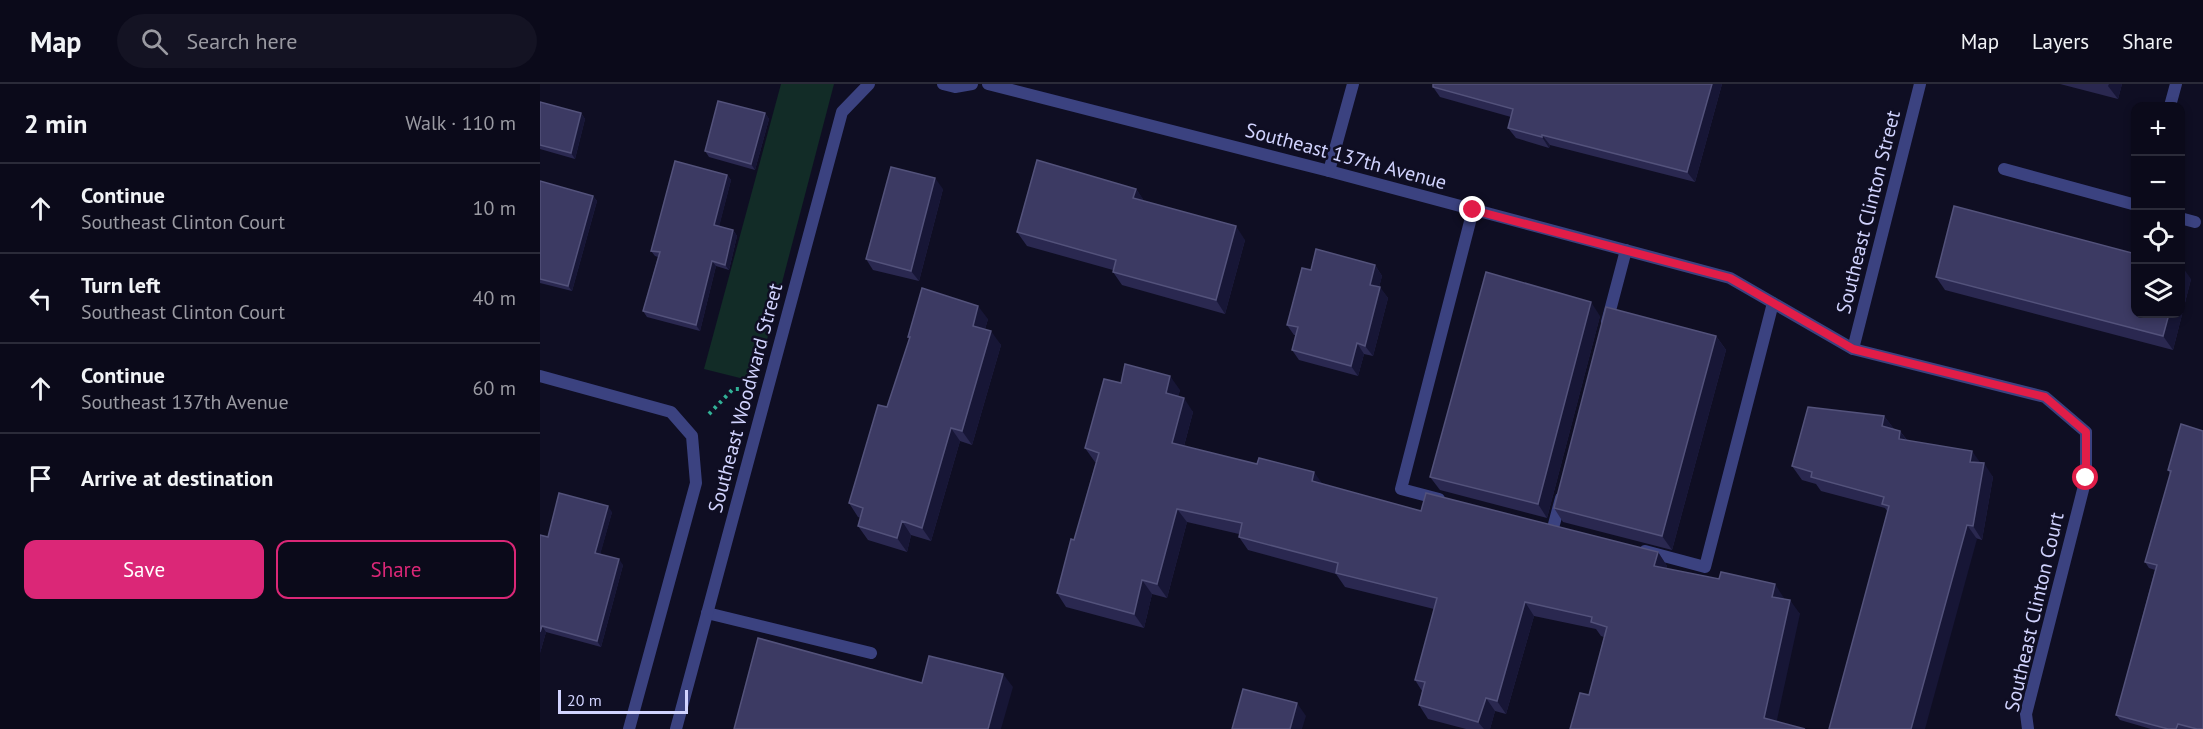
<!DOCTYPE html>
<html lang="en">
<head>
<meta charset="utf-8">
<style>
	:root { --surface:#0b0a1a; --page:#141323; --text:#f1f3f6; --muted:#9a9aa2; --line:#2b2b39; --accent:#db2777 }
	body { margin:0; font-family:"PT Sans",sans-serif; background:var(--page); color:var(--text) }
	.controls { position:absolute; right:18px; top:18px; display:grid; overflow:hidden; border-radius:12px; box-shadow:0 3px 9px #0003 }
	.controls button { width:54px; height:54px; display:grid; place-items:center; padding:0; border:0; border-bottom:2px solid var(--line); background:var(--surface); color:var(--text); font:30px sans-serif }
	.scale { position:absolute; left:18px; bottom:15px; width:130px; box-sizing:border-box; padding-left:6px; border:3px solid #d1d3fe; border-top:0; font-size:16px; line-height:21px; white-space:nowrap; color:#d1d3fe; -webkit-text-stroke:4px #0f0e23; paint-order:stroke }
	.stop { position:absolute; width:18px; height:18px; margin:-14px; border:4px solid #e11d48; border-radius:50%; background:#fff }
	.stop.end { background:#e11d48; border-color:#fff; box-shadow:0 2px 6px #0008 }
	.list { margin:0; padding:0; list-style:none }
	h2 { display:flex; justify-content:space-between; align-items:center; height:78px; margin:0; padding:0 24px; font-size:26px }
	h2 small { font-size:20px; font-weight:400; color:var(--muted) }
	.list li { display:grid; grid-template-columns:39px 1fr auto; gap:18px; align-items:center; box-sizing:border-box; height:90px; padding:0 24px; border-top:2px solid var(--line) }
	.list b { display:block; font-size:22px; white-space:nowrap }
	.list p { margin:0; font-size:20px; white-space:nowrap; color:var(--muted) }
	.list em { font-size:20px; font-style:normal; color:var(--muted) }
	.actions { display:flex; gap:12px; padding:18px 24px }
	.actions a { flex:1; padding:14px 0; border:2px solid var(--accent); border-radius:12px; text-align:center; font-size:21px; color:var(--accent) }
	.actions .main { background:var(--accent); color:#fff }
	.icon { flex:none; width:33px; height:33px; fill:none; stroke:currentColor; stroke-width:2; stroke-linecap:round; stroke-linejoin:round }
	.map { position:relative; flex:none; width:1663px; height:645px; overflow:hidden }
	header { display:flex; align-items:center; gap:36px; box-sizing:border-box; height:84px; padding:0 30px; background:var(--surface); border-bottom:2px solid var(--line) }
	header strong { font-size:28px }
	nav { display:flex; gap:33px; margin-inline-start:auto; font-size:21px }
	.search { width:420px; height:54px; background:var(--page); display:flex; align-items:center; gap:15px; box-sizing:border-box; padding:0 21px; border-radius:33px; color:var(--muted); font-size:22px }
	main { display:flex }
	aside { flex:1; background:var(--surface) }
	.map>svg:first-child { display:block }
	.green { fill:#122c27 }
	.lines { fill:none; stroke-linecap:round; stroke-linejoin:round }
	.path { stroke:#32b197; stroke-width:4; stroke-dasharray:3 4.5; stroke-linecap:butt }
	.lane { stroke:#3b4280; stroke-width:12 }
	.street { stroke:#3b4280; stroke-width:12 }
	.wall { fill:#2a2850 }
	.shaded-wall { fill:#171636 }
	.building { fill:#3c3a63; stroke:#53527b; stroke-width:1.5 }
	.route { stroke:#e11d48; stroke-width:8 }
	.labels { text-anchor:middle; stroke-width:5; stroke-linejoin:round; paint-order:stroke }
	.street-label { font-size:20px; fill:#d1d3fe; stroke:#0f0e23 }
</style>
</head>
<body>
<header>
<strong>Map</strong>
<div class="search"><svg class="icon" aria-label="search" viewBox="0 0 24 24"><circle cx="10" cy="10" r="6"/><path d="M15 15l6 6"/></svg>Search here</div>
<nav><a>Map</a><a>Layers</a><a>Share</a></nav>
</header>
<main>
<aside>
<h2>2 min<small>Walk · 110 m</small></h2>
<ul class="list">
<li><svg class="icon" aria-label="ahead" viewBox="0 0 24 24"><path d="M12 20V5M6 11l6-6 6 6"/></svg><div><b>Continue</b><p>Southeast Clinton Court</p></div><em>10 m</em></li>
<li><svg class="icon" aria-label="left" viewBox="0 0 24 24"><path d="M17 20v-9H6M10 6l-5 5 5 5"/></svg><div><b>Turn left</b><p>Southeast Clinton Court</p></div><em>40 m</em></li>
<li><svg class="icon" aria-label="ahead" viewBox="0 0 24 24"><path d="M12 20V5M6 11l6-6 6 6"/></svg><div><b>Continue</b><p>Southeast 137th Avenue</p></div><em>60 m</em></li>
<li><svg class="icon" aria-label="arrive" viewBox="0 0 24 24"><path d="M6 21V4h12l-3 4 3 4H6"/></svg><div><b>Arrive at destination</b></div></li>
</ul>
<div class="actions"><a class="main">Save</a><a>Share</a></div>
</aside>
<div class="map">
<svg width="1663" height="645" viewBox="0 0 1663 645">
	<rect width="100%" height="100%" fill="#0f0e23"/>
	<!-- green -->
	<path class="green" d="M241,0H294L216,298L164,285Z"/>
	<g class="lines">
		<!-- path -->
		<path class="path" d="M169,330L193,305H199"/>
		<!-- lane -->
		<g class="lane">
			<path d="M1630,22L1636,0"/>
			<path d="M1464,85L1596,121"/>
			<path d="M1640,134L1655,138"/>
			<path d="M1067,238L1086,166"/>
			<path d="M899,415L861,405L933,126"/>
			<path d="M1013,444L1021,414"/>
			<path d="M1105,467L1165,483L1233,219"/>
			<path d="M167,529L331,569"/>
		</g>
		<!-- street -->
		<g class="street">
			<path d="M403,0L415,3L432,0"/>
			<path d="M448,0L789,87L1190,194L1313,265L1505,313L1546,348V394L1486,630L1488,645"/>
			<path d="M789,87L813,0"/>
			<path d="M1313,265L1380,0"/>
			<path d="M0,292L131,328L152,352L156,399L89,645"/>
			<path d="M136,645L302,28L329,0"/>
		</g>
	</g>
	<!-- wall -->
	<g class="wall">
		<path d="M1182,0L1155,98L1010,61L1009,64L976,54L968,44L971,33L900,13L893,3Z"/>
		<path d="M1520,0H1582L1578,15Z"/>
		<path d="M0,18L41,29L45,35L35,75L0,65Z"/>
		<path d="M225,29L229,35L215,86L169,73L165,67Z"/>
		<path d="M187,91L191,96L179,142L193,146L197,152L189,186L176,182L160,247L107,233L103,227L118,173L115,172L111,167Z"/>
		<path d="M0,97L53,112L57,117L32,207L0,199Z"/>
		<path d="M403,105L379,197L333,186L326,175Z"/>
		<path d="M596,105L604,117L705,156L685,230L582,201L573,188V186L487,162L477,148Z"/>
		<path d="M835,181L842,192L839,203L848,214L833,272L824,270L818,292L759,276L752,266L756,251H754L747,241L771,186Z"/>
		<path d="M1396,193L1651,195L1633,266L1405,206Z"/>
		<path d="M1060,232L1007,434L900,406L890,393Z"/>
		<path d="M448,235L445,245L461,261L432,361L420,357L391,457L371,451L367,468L328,456L318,442L321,434L318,433L309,419L347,323L370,255L368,253Z"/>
		<path d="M1176,252L1186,266L1132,466L1023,438L1014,424Z"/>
		<path d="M581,299L640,306L638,312L653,328L644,362L881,427L1118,468L1127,482L1126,485L1244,514V515L1260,530L1049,611L1064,553L1061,552L1056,545L994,532L966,630L955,627L950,645H926L888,635L879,621L882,607L875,596L894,525L805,503L796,490L708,466L699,453V450L647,438L627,514L612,510L604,544L526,523L517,509L534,456L556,378H555L545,364Z"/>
		<path d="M1344,332L1354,345L1360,347L1367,356L1441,379L1453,393L1442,456L1347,427L1345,424L1281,407L1276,400L1262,396L1252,382Z"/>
		<path d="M1641,340L1663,645H1611L1580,636L1576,631L1615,486L1609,484L1605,478L1630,390L1628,386Z"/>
		<path d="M72,428L60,470L83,481L61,563L6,548L0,569L8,453Z"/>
	</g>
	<!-- shaded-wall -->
	<g class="shaded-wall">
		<path d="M1172,0H1182L1155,98L1147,88Z"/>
		<path d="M1569,0H1582L1578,15L1568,2Z"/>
		<path d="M41,29L45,35L35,75L31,69Z"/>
		<path d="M225,29L229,35L215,86L211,80Z"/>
		<path d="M1002,51L1010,61L1009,64L1002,53Z"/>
		<path d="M187,91L191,96L178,147L174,141Z"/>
		<path d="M395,94L403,105L379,197L371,187Z"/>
		<path d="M596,105L605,118L593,114Z"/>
		<path d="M53,112L57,117L32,207L28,202Z"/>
		<path d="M696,142L705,156L685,230L676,216Z"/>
		<path d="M193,146L197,152L189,186L185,181Z"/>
		<path d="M172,177L176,182L160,247L156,241Z"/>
		<path d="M835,181L842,192L837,211L830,201Z"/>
		<path d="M1641,181L1651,195L1633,266L1623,252L1629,230H1641Z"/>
		<path d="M840,203L848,214L833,272L825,262Z"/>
		<path d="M1051,218L1060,232L1007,434L998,420Z"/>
		<path d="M438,222L448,235L442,255L433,242Z"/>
		<path d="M451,247L461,261L432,361L422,347Z"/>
		<path d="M1176,252L1186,266L1132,466L1122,452Z"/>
		<path d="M817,259L824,270L818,292L811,282Z"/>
		<path d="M630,292L640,306L636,322L626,309Z"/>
		<path d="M644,314L653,328L641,373L632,359Z"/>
		<path d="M1344,332L1354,345L1342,342Z"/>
		<path d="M411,344L420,357L391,457L382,444Z"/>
		<path d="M1360,347L1370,361L1359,355Z"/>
		<path d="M1432,367L1442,381L1430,378Z"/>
		<path d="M1444,379L1453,393L1442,456L1433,442Z"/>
		<path d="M774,388L784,402L772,397Z"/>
		<path d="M68,422L72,428L59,475L55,469Z"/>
		<path d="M637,425L647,438L627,514L617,500Z"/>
		<path d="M362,437L371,451L367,468L357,454Z"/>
		<path d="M1427,441L1437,455L1385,645H1371Z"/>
		<path d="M1118,468L1127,482L1123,496L1114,482Z"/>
		<path d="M79,475L83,481L61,563L57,557Z"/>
		<path d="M602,496L612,510L604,544L594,530Z"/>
		<path d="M1235,500L1244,514L1242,526L1232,513Z"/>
		<path d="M1250,516L1260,530L1235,645L1224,634Z"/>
		<path d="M985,518L994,532L966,630L957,617Z"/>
		<path d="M2,542L6,548L0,569V548Z"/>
		<path d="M463,590L473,603L461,645H448Z"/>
		<path d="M946,614L955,627L950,645H944L938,638Z"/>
		<path d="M757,619L766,632L762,645H750Z"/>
	</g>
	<!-- building -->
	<g class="building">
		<path d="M893,0H1172L1147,88L1002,51V53L968,44L973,25L893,3Z"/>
		<path d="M178,17L225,29L211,80L165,67Z"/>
		<path d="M0,18L41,29L31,69L0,61Z"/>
		<path d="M497,76L596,105L593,114L696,142L676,216L573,188L576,176L477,148Z"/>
		<path d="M135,77L187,91L174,141L193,146L185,181L172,177L156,241L103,227L120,168L111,167Z"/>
		<path d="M351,83L395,94L371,187L326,175Z"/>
		<path d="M0,97L53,112L28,202L0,195Z"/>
		<path d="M1414,122L1596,170V230H1629L1623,252L1396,193Z"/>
		<path d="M776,165L835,181L830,201L840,203L825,262L817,259L811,282L752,266L758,243L747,241L762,184L771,186Z"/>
		<path d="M946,188L1051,218L998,420L890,393Z"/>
		<path d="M382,204L438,222L433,242L451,247L422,347L411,344L382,444L362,437L357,454L318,442L323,424L309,419L338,321L347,323L370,253H368Z"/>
		<path d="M1066,223L1176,252L1122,452L1014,424Z"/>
		<path d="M585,280L630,292L626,309L644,314L632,359L717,380L719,374L774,388L772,397L881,427L886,409L1118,468L1114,482L1179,495L1181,488L1235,500L1232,513L1250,516L1224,634L1265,645H1030L1040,609L1049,611L1067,543L1051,538L1052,533L985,518L957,617L946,614L938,638L879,621L885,598L875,596L897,514L796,489L798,479L699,453L702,439L637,425L617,500L602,496L594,530L517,509L531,455L534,456L559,369L545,364L564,295L581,299Z"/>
		<path d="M1268,323L1344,332L1342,342L1360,347L1359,355L1432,367L1430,378L1444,379L1433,442L1427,441L1371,645H1289L1349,422L1342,420L1344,413L1271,393L1272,388L1252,382Z"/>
		<path d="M1641,340L1663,347V645H1657L1638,640L1636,645H1628L1576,631L1617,481L1605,478L1631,387L1628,386Z"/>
		<path d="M19,409L68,422L55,469L79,475L57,557L2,542L0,548V451L8,453Z"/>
		<path d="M218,554L382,599L389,572L463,590L448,645H194Z"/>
		<path d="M703,605L757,619L750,645H692Z"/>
	</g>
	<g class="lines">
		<!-- route -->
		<path class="route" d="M933,126L1190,194L1313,265L1505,313L1546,348V394"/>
	</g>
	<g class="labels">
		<!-- street labels -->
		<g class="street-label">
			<text transform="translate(806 72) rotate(15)" y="7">Southeast 137th Avenue</text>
			<text transform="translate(1328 128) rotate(-76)" y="7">Southeast Clinton Street</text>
			<text transform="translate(205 314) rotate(-75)" y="7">Southeast Woodward Street</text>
			<text transform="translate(1494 528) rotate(-77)" y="7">Southeast Clinton Court</text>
		</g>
	</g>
</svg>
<div class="controls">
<button>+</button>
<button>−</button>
<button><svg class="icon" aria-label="locate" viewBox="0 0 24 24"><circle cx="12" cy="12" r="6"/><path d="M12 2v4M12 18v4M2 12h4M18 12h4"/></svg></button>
<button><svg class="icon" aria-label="layers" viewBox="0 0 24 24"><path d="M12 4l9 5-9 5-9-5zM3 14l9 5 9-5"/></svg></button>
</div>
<div class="scale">20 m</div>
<div class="stop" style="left:1546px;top:394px"></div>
<div class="stop end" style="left:933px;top:126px"></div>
</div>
</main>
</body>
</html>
